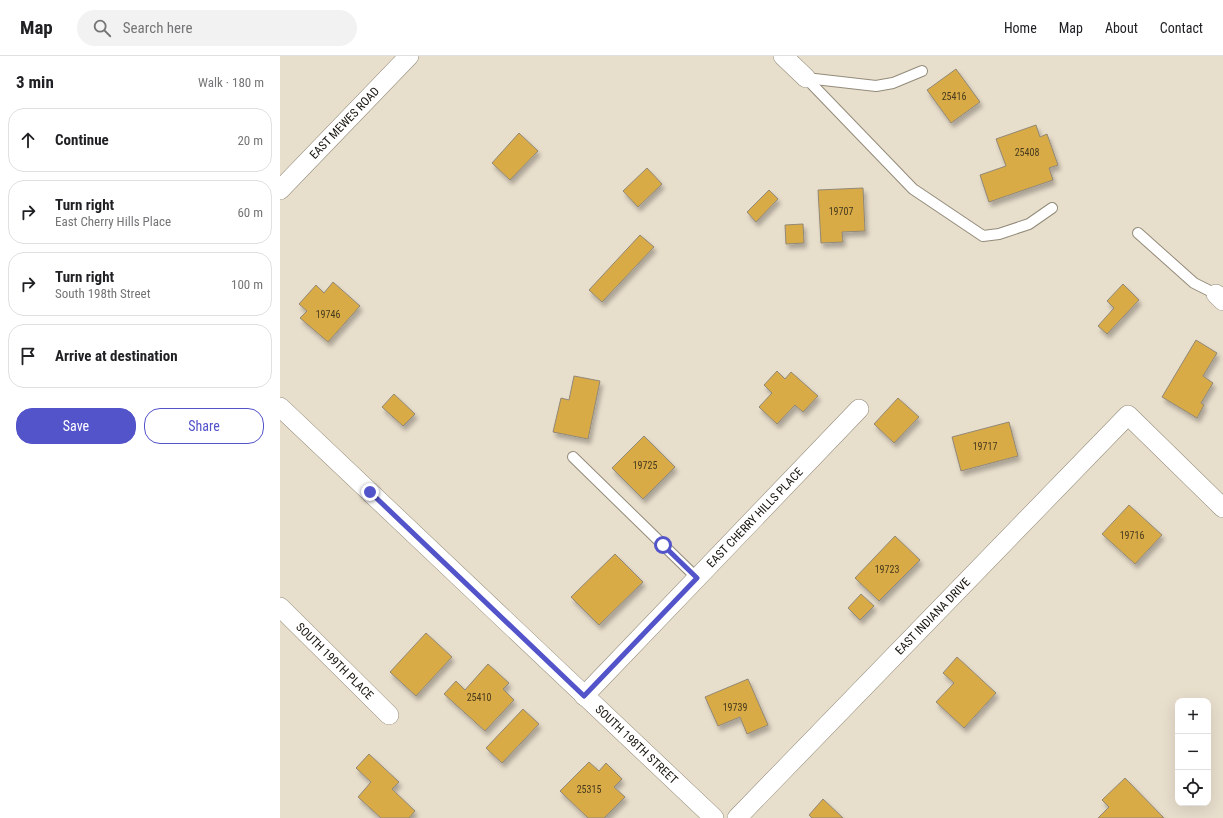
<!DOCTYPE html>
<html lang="en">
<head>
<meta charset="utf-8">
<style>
	:root { --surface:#fff; --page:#f2f2f2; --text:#202124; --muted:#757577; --line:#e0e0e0; --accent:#5353ca }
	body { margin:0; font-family:"Roboto Condensed",sans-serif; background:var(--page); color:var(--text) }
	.controls { position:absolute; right:12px; bottom:12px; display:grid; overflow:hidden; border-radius:8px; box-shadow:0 4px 16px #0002 }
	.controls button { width:36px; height:36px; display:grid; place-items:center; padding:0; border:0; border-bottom:1px solid var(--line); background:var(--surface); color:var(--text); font:20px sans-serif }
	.stop { position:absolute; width:12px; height:12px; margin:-9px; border:3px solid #5353ca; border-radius:50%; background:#fff }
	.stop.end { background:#5353ca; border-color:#fff; box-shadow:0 1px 4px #0008 }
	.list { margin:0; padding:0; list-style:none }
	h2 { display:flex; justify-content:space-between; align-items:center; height:52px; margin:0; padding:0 16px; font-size:17px }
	h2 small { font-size:13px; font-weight:400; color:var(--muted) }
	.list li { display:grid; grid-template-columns:26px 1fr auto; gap:12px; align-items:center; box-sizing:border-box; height:64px; margin:0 8px 8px; padding:0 8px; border:1px solid var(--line); border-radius:16px }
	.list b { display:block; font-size:15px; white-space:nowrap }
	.list p { margin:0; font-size:13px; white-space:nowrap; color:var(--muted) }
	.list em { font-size:13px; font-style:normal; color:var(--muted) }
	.actions { display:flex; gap:8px; padding:12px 16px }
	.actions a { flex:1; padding:9px 0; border:1px solid var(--accent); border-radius:16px; text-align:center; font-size:14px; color:var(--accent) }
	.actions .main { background:var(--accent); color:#fff }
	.icon { flex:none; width:22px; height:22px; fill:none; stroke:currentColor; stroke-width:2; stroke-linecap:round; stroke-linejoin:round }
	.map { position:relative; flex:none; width:943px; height:762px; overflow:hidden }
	header { display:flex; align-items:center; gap:24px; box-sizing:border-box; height:56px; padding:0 20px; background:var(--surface); border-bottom:1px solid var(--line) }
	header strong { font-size:19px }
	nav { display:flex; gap:22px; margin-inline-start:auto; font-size:14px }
	.search { width:280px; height:36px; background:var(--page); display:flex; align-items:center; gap:10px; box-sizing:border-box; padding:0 14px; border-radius:22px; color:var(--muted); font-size:15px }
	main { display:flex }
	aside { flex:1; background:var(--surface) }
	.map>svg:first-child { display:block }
	.building { fill:#d8ab46; stroke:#918877; filter:url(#shadow) }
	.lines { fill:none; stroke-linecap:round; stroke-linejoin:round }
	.lane-casing { stroke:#938b7a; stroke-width:12 }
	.street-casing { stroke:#938b7a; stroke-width:20 }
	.lane { stroke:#fff; stroke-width:10 }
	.street { stroke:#fff; stroke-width:19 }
	.route { stroke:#5353ca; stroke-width:5 }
	.labels { text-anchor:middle; stroke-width:4; stroke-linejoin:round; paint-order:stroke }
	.number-label { font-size:10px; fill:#473a1c }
	.street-label { font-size:12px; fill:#17140e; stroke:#fff }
</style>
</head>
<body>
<header>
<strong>Map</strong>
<div class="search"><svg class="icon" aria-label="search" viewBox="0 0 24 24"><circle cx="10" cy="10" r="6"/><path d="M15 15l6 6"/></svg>Search here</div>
<nav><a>Home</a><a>Map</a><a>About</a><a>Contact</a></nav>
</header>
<main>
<aside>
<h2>3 min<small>Walk · 180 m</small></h2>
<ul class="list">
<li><svg class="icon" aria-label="ahead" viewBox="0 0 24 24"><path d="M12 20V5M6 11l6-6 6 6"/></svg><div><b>Continue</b></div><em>20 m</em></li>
<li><svg class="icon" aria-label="right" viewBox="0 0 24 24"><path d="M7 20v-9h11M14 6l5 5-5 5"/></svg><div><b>Turn right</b><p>East Cherry Hills Place</p></div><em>60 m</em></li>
<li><svg class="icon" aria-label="right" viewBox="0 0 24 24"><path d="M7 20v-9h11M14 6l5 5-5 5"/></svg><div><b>Turn right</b><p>South 198th Street</p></div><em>100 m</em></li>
<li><svg class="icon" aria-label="arrive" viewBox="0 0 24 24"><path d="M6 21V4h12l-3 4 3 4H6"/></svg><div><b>Arrive at destination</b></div></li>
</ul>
<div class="actions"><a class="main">Save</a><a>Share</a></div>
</aside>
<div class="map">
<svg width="943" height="762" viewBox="0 0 943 762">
	<defs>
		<filter id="shadow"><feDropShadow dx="2.5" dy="4.5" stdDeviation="2" flood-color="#0004"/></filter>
	</defs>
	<rect width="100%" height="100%" fill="#e8decc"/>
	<!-- building -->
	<g class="building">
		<path d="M676,13L700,46L671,67L647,34Z"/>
		<path d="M756,69L760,81L767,78L778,109L769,112L773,124L709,146L700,119L726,110L716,83Z"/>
		<path d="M239,77L258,95L230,124L212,107Z"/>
		<path d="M367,112L382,128L358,151L343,135Z"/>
		<path d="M583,132L585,175L562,176L563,186L541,187L538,134Z"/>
		<path d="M489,134L498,143L476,166L467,156Z"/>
		<path d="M523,168L524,187L506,188L505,169Z"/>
		<path d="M360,179L374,191L322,246L309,234Z"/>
		<path d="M53,226L80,250L48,286L20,262L27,255L19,248L36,229L44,237Z"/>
		<path d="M843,228L859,244L827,278L818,270L834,252L827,245Z"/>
		<path d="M916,284L937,297L923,320L933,327L921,347L924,349L917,362L882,341Z"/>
		<path d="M497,315L505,323L511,316L538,340L523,356L515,349L497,368L479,351L492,337L484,329Z"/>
		<path d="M294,320L320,325L308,383L273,376L281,342L289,344Z"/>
		<path d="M114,338L135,358L123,370L102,351Z"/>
		<path d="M618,342L639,361L614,387L594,368Z"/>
		<path d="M729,366L738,400L681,415L672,381Z"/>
		<path d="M364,380L395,411L363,443L332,412Z"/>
		<path d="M849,449L882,479L855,508L822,478Z"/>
		<path d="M615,480L640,504L599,545L575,522Z"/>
		<path d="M335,498L363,526L319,569L291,541Z"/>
		<path d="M581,538L594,550L580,564L568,552Z"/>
		<path d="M146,577L172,601L136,640L110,616Z"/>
		<path d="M677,601L716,637L684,672L656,646L674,627L663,617Z"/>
		<path d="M208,608L229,627L223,633L234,644L205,675L164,638L176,625L185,634Z"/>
		<path d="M468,623L488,669L467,678L460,661L438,670L425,641Z"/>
		<path d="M243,653L259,668L222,707L206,692Z"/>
		<path d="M89,698L119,726L112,733L135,755L129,762H101L78,741L91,726L76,712Z"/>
		<path d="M309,706L319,715L326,707L342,723L334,731L345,741L324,762H308L280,735Z"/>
		<path d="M845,722L884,762H818L829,751L822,744Z"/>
		<path d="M543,743L563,762H532L529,759Z"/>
	</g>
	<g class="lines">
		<defs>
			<g id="lane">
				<path d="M526,22L633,133L703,180L719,178L749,168L772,152"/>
				<path d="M526,22L596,30L613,27L642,15"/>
				<path d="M858,177L914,227L936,238"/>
				<path d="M293,401L417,522"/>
			</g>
			<g id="street">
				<path d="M503,0L526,22"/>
				<path id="s1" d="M0,134L129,0"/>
				<path d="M936,238L943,245"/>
				<path id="s2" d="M0,351L434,762"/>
				<path id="s3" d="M0,551L109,659"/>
				<path id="s4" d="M304,640L579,353"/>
				<path id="s5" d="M457,762L848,359L943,452"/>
			</g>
		</defs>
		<!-- lane casing -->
		<use href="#lane" class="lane-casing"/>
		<!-- street casing -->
		<use href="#street" class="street-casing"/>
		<!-- lane -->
		<use href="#lane" class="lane"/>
		<!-- street -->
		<use href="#street" class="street"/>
	</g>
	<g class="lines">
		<!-- route -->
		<path class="route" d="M90,436L304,640L417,522L383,489"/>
	</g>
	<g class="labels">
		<!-- number labels -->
		<g class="number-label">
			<text x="674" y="44">25416</text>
			<text x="747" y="100">25408</text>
			<text x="561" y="159">19707</text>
			<text x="48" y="262">19746</text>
			<text x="705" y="394">19717</text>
			<text x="365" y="413">19725</text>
			<text x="852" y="483">19716</text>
			<text x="607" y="517">19723</text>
			<text x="199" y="645">25410</text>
			<text x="455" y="655">19739</text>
			<text x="309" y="737">25315</text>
		</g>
		<!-- street labels -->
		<g class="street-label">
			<text dy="4" stroke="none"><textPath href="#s1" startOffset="93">EAST MEWES ROAD</textPath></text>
			<text dy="4" stroke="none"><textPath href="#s4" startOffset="247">EAST CHERRY HILLS PLACE</textPath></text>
			<text dy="4" stroke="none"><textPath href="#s5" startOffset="281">EAST INDIANA DRIVE</textPath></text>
			<text dy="4" stroke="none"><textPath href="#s3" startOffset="77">SOUTH 199TH PLACE</textPath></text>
			<text dy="4" stroke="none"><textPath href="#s2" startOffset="491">SOUTH 198TH STREET</textPath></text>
		</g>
	</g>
</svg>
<div class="controls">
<button>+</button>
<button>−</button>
<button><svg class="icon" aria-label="locate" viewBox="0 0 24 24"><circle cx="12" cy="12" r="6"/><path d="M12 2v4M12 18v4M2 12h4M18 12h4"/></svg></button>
</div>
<div class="stop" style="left:383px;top:489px"></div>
<div class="stop end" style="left:90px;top:436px"></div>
</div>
</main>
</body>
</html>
